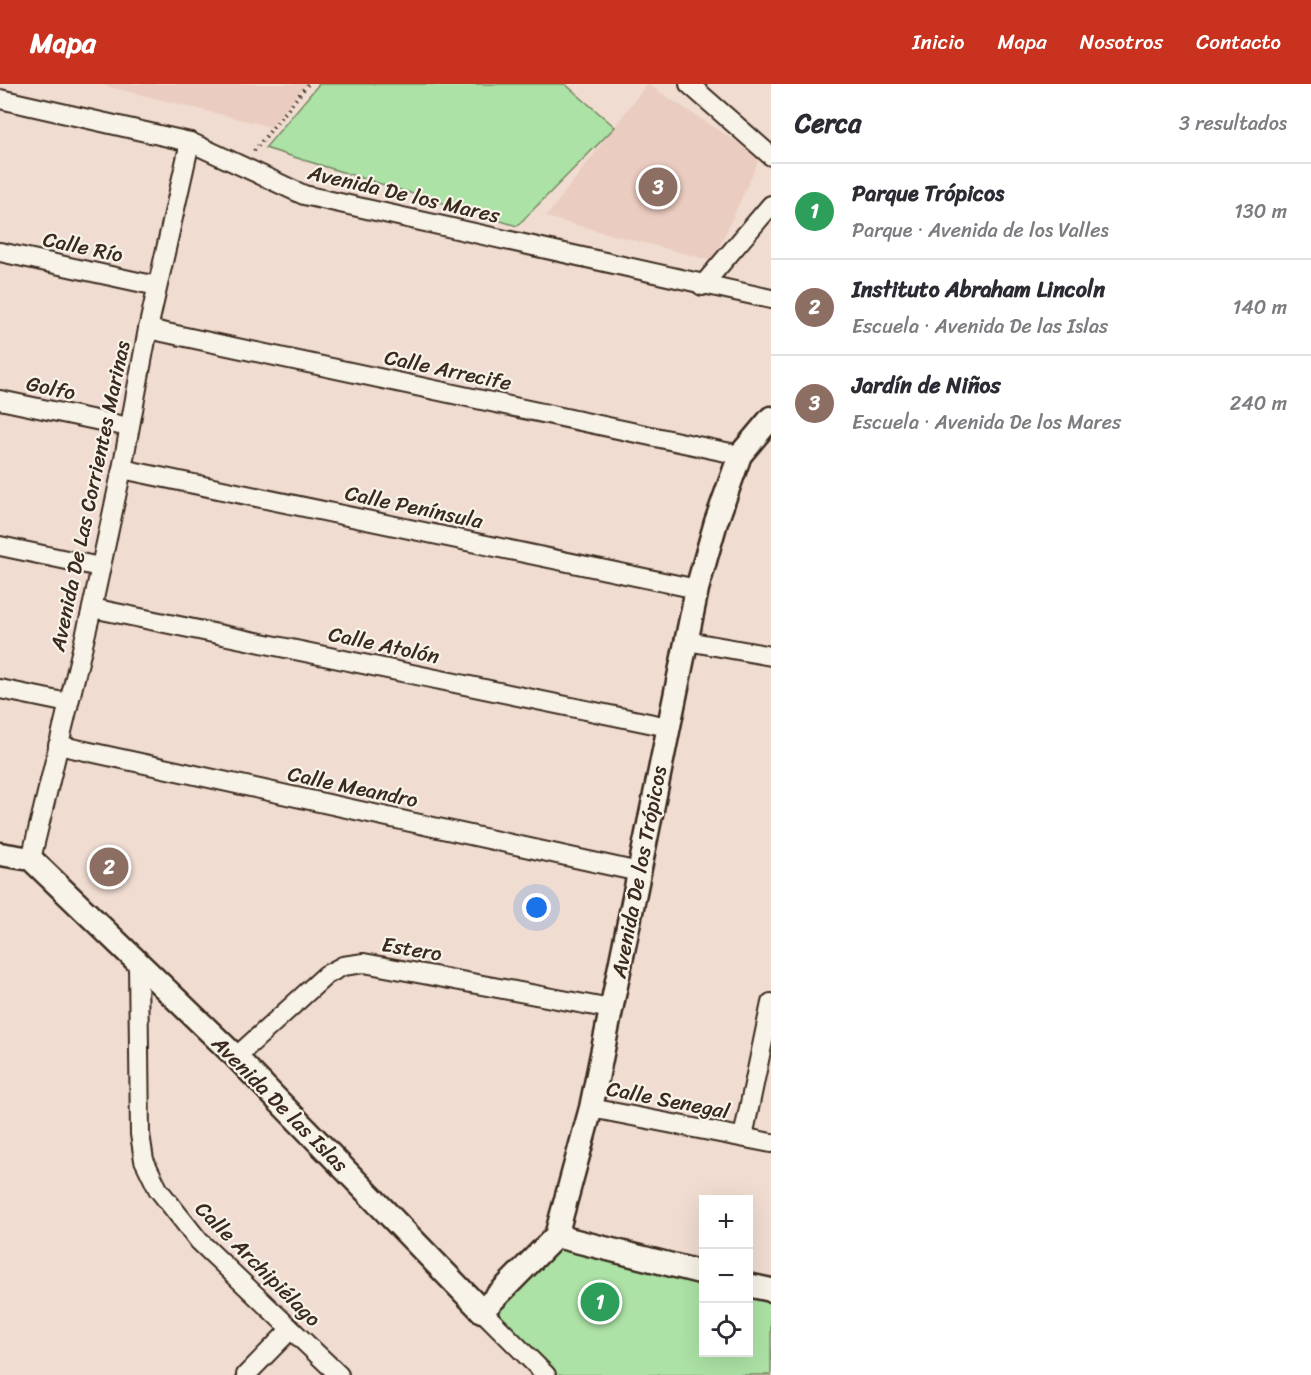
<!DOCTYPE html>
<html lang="es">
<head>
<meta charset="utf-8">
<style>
	:root { --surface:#fff; --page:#f7f7f7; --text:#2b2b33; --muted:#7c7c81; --line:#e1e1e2; --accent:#c8321e }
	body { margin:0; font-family:Sriracha,sans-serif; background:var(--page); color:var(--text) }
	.controls { position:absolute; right:18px; bottom:18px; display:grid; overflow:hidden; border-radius:0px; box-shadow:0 6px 24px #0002 }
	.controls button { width:54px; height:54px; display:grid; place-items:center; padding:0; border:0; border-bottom:2px solid var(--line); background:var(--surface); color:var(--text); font:30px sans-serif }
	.you { position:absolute; left:537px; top:824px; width:21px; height:21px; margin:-15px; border:4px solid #fff; border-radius:50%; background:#1a73e8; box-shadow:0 0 0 9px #1a73e833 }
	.badge { display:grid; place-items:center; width:39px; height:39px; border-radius:50%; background:var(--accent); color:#fff; font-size:20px; font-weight:700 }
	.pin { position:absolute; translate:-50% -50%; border:3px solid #fff; box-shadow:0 2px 6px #0006 }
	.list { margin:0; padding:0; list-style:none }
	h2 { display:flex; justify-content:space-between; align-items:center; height:78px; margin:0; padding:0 24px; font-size:26px }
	h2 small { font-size:20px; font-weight:400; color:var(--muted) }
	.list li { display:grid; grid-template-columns:39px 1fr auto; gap:18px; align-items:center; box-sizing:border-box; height:96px; padding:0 24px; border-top:2px solid var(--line) }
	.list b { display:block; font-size:22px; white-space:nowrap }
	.list p { margin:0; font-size:20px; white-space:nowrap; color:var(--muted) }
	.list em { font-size:20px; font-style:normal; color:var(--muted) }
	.icon { flex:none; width:33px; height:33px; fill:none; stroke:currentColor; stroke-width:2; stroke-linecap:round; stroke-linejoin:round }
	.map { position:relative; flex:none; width:771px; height:1291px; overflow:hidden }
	header { display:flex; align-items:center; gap:36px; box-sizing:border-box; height:84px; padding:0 30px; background:var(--accent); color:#fff }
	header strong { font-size:28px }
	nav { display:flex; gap:33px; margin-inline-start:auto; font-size:21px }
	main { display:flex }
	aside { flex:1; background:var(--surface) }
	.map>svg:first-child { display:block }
	.built { fill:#ebccc0 }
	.green { fill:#ace2a5; stroke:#748662; stroke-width:1.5 }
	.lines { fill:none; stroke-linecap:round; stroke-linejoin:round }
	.minor-casing { stroke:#3b2a1e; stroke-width:22 }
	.tertiary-casing { stroke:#3b2a1e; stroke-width:27 }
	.path { stroke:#3b2a1e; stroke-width:4; stroke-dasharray:1.5 4.5; stroke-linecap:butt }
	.minor { stroke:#f7f3e8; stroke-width:18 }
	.tertiary { stroke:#f7f3e8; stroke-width:22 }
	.labels { text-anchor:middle; stroke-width:4.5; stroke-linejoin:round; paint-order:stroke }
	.street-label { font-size:21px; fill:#3b2a1e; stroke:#f7f3e8 }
</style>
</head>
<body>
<header>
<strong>Mapa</strong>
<nav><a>Inicio</a><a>Mapa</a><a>Nosotros</a><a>Contacto</a></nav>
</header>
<main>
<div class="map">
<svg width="771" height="1291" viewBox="0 0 771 1291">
	<rect width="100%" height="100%" fill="#f0dcd1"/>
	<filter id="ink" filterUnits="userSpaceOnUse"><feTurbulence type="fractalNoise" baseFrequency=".0167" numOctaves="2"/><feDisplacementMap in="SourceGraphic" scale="12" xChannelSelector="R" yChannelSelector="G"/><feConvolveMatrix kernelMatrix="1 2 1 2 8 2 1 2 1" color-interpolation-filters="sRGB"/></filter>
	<g filter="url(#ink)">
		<!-- built -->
		<g class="built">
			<path d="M98,0H306L271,43Z"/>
			<path d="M647,0L760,73L713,177L546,133Z"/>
		</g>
		<!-- green -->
		<g class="green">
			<path d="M319,0H565L615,43L517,142L265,64Z"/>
			<path d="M559,1156L703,1192L704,1268H748L749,1203L771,1208V1291H549L486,1228Z"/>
		</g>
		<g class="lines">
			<defs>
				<g id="minor">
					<path d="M689,0L771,72"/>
					<path d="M0,15L190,58L304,111L771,215"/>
					<path d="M0,168L157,202"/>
					<path d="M702,202L771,121"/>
					<path d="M148,245L740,371"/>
					<path d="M0,316L129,343"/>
					<path d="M122,385L697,505"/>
					<path d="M0,462L100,483"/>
					<path d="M92,524L668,643"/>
					<path d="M687,557L771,572"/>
					<path d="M0,605L68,619"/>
					<path d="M58,661L639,788"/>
					<path d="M31,775L92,524L122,385L148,245L190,58"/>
					<path d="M138,881L140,1050L144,1076L158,1105L199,1157L339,1291"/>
					<path d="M236,973L326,891L343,882L364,879L611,925"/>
					<path d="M591,1024L771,1059"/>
					<path d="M743,1053L771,919"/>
					<path d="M482,1227L546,1291"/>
					<path d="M246,1291L290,1246"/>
				</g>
				<g id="tertiary">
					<path d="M0,770L31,775L236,973L482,1227L556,1152L591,1024L697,505L716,438L740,371L771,334"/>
					<path d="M556,1152L704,1189"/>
					<path d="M748,1201L771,1206"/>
				</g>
			</defs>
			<!-- minor casing -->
			<use href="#minor" class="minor-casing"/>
			<!-- tertiary casing -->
			<use href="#tertiary" class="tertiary-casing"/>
			<!-- path -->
			<path class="path" d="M254,67L308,0"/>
			<!-- minor -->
			<use href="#minor" class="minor"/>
			<!-- tertiary -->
			<use href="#tertiary" class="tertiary"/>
		</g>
	</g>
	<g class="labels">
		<!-- street labels -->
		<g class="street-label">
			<text transform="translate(404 110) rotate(13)" y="7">Avenida De los Mares</text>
			<text transform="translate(83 163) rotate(12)" y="7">Calle Río</text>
			<text transform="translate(448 286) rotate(12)" y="7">Calle Arrecife</text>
			<text transform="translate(51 304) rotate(12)" y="7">Golfo</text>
			<text transform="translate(90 412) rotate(-78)" y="7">Avenida De Las Corrientes Marinas</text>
			<text transform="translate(414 423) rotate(12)" y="7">Calle Península</text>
			<text transform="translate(384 561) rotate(12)" y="7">Calle Atolón</text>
			<text transform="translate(353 703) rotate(12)" y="7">Calle Meandro</text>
			<text transform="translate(639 788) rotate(-79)" y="7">Avenida De los Trópicos</text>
			<text transform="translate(412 865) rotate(10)" y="7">Estero</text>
			<text transform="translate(668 1016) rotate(11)" y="7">Calle Senegal</text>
			<text transform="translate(280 1020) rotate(45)" y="7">Avenida De las Islas</text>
			<text transform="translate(258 1180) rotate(45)" y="7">Calle Archipiélago</text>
		</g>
	</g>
</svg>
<div class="controls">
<button>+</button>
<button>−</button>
<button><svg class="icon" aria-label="locate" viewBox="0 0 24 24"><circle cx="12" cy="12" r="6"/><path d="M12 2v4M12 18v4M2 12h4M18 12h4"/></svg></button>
</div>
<div class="you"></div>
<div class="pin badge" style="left:600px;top:1218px;background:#2e9e5b">1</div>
<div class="pin badge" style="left:109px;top:783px;background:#8d6e63">2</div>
<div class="pin badge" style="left:658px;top:103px;background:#8d6e63">3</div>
</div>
<aside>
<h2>Cerca<small>3 resultados</small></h2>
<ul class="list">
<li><span class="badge" style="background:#2e9e5b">1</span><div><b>Parque Trópicos</b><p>Parque · Avenida de los Valles</p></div><em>130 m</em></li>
<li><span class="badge" style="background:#8d6e63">2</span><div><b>Instituto Abraham Lincoln</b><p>Escuela · Avenida De las Islas</p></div><em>140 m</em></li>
<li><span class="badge" style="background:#8d6e63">3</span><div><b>Jardín de Niños</b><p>Escuela · Avenida De los Mares</p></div><em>240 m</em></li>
</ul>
</aside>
</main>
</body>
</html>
